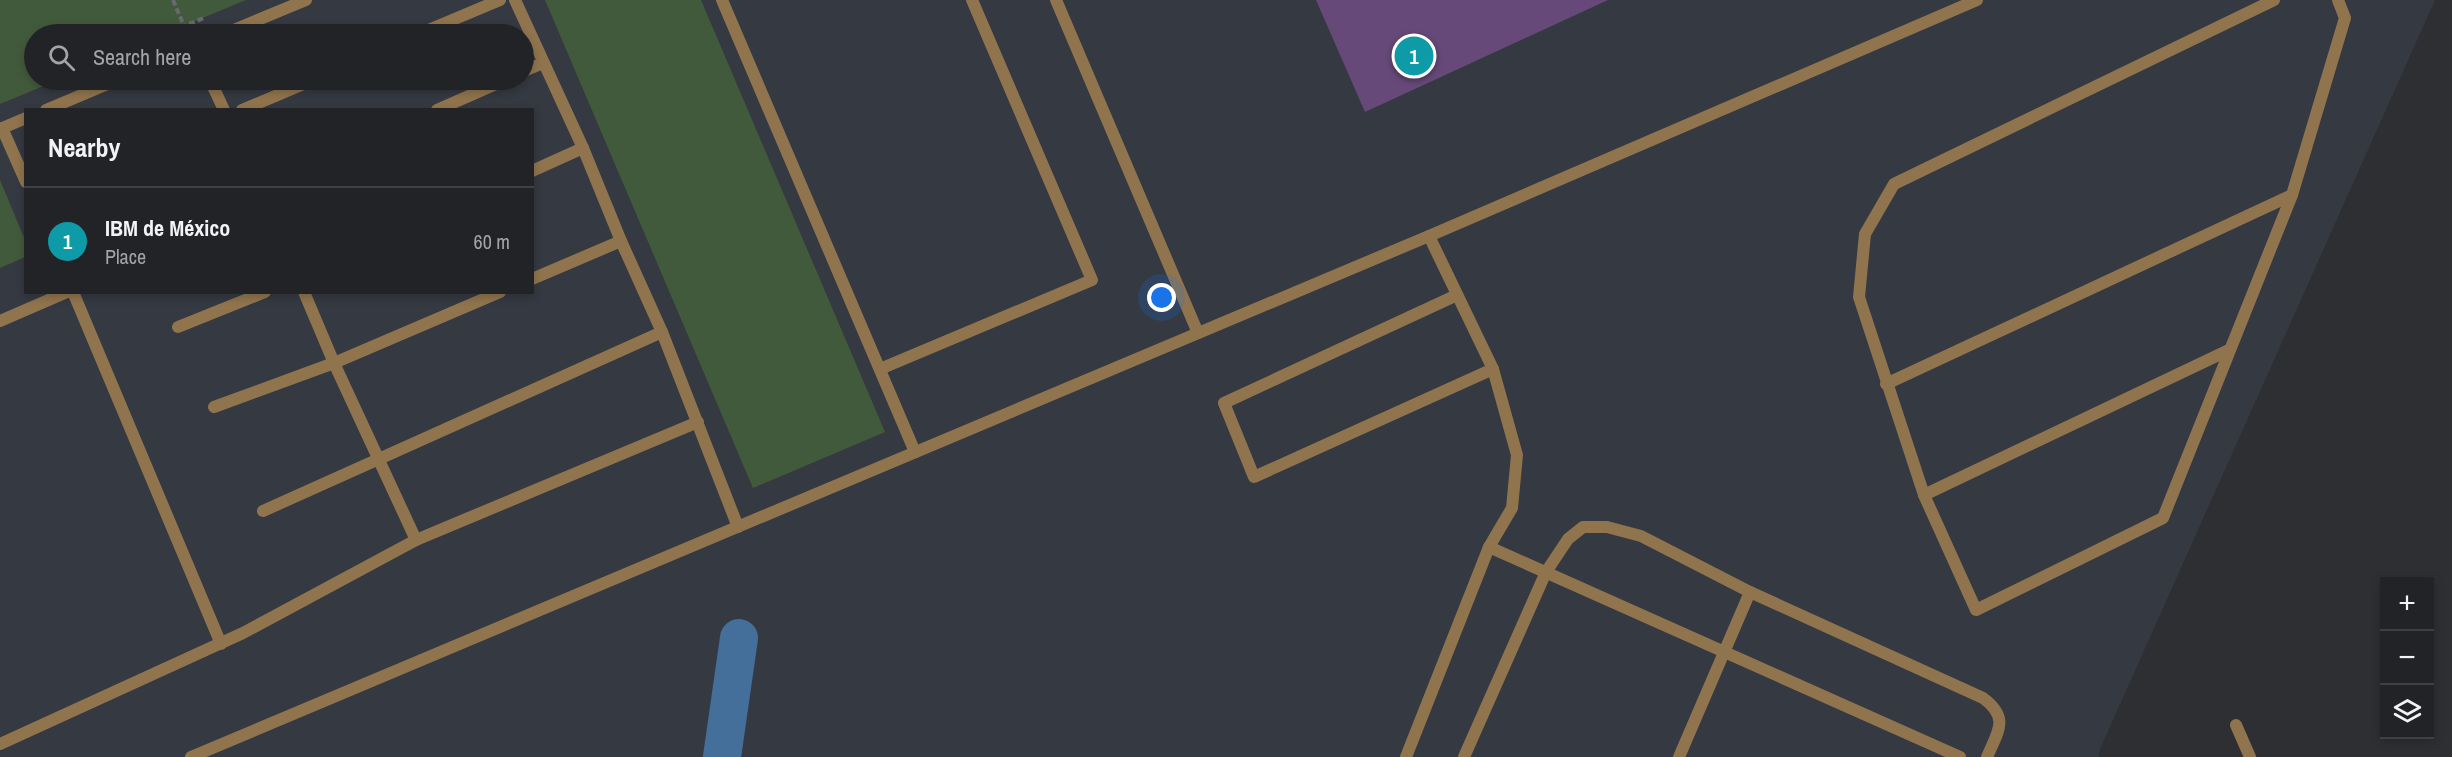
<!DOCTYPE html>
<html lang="en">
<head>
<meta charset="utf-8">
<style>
	:root { --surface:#222326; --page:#2e2f32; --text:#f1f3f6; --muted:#a2a4a7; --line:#3f4043; --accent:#b45309 }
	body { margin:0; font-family:"Archivo Narrow",sans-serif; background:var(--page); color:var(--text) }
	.controls { position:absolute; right:18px; bottom:18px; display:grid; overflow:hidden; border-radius:0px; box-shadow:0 3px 9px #0003 }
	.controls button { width:54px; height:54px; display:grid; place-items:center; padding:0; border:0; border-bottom:2px solid var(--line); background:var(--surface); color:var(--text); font:30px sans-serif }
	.you { position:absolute; left:1162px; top:298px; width:21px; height:21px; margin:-15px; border:4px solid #fff; border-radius:50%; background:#1a73e8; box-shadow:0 0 0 9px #1a73e833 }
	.badge { display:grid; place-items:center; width:39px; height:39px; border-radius:50%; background:var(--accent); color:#fff; font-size:20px; font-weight:700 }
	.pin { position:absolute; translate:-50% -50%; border:3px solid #fff; box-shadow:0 2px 6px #0006 }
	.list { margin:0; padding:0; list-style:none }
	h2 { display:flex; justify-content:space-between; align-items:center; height:78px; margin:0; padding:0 24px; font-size:26px }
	h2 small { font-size:20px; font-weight:400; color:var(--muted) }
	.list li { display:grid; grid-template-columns:39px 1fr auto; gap:18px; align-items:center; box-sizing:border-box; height:108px; padding:0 24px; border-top:2px solid var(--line) }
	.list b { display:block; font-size:22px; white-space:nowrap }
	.list p { margin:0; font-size:20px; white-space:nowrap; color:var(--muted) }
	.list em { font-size:20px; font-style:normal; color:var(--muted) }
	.icon { flex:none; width:33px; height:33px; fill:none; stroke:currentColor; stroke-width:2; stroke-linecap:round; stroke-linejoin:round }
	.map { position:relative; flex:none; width:2452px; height:757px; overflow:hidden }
	.search { position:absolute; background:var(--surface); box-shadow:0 3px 9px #0003; left:24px; top:24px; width:510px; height:66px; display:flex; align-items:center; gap:15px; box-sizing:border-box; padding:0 21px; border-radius:33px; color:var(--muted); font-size:22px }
	.panel { position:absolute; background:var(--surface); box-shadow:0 3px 9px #0003; left:24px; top:108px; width:510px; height:186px; border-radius:0px }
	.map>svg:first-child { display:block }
	.built { fill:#353941; fill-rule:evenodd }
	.green { fill:#425a3c }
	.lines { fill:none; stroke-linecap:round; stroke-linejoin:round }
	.canal { stroke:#436f9a; stroke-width:38 }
	.building { fill:#664979 }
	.path { stroke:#68696d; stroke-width:4; stroke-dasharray:6 3; stroke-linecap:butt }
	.lane { stroke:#90744d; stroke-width:12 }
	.street { stroke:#90744d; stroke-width:12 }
</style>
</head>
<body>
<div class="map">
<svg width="2452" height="757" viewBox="0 0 2452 757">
	<rect width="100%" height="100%" fill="#2e2f33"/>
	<!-- built -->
	<path class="built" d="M0,0H2435L2100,749L2099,757H0ZM34,34H524V80H34ZM26,110H532V292H26Z"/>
	<!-- green -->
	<g class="green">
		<path d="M0,0H246L164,34H34V80H58L0,104Z"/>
		<path d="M545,0H701L885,432L753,488Z"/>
		<path d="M0,180L25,240V257L0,268Z"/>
	</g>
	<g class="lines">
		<!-- canal -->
		<path class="canal" d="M722,757L739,638"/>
	</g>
	<!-- building -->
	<path class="building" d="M1316,0H1608L1365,112Z"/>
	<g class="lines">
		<!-- path -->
		<g class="path">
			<path d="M173,0L184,26"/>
			<path d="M164,34L204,18"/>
		</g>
		<!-- lane -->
		<g class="lane">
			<path d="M515,0L583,148L621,241L662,332L738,527"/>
			<path d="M722,0L915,452"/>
			<path d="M1056,0L1198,333"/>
			<path d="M2274,0L1894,184L1865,234L1859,297L1924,495L1976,610L2163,518L2292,195L2345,18L2338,0"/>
			<path d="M224,34L306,0"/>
			<path d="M419,34L500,0"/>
			<path d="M524,71L543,63"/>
			<path d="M210,80L224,110"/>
			<path d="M46,110L117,80"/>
			<path d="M242,110L313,80"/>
			<path d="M437,110L505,80"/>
			<path d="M2,128L26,182"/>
			<path d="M0,129L26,118"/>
			<path d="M532,171L583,148"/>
			<path d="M532,279L621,241"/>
			<path d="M73,292L221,644"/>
			<path d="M304,292L334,363L416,540"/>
			<path d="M1457,295L1224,403L1254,477L1493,369"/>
			<path d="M0,321L67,292"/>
			<path d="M178,327L265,292"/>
			<path d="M880,369L1092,280L972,0"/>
			<path d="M1886,384L2292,195"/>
			<path d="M214,407L334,363L500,292"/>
			<path d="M1924,495L2229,350"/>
			<path d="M263,511L662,332"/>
			<path d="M1489,547L1960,757"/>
			<path d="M0,744L243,633L416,540L698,422"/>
			<path d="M191,757L1429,236L1977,0"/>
			<path d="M1406,757L1489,547L1512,508L1517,455L1493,369L1429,236"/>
			<path d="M1464,757L1546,572L1568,539L1583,527H1607L1641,536L1750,592L1983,698C2010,718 1998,731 1987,757"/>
			<path d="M1679,757L1750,592"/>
		</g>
		<!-- street -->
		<path class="street" d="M2236,725L2250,757"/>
	</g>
</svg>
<div class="controls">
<button>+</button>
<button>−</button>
<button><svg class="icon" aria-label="layers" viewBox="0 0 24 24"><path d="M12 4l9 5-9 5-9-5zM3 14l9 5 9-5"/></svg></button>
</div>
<div class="you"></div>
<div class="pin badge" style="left:1414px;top:56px;background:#0f9aa8">1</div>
<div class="search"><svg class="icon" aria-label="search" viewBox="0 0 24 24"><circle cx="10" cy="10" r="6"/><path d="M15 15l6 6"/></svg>Search here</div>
<section class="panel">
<h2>Nearby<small></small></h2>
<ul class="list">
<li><span class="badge" style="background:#0f9aa8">1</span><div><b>IBM de México</b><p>Place</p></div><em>60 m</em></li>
</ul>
</section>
</div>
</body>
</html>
